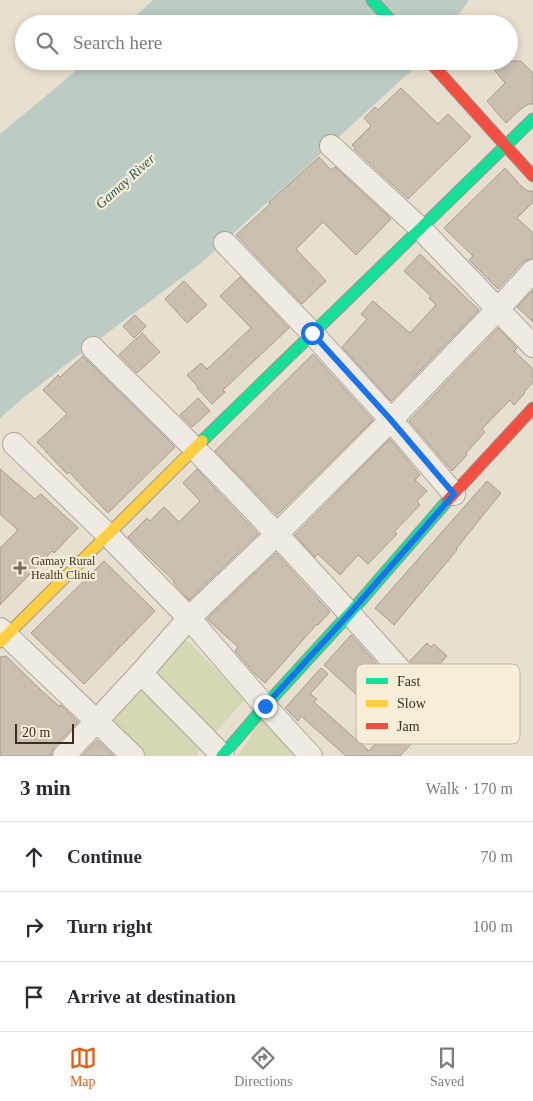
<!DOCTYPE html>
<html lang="en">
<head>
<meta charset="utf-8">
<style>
	:root { --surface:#fff; --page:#f2f2f3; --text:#2b2b33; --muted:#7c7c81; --line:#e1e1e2; --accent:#ea580c }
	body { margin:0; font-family:"Times New Roman",serif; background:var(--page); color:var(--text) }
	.scale { position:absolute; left:15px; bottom:12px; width:59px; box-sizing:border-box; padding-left:5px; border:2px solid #3d2e20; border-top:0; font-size:14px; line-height:18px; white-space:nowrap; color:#3d2e20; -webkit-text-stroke:4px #f7eed8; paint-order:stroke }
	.stop { position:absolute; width:15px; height:15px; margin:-11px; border:4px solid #1a73e8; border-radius:50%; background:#fff }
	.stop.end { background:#1a73e8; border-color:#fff; box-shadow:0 1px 5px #0008 }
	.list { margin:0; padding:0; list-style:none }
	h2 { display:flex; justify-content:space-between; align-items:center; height:65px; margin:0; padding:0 20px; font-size:21px }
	h2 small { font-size:16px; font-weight:400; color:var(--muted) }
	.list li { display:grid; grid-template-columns:32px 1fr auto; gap:15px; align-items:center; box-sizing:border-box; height:70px; padding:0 20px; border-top:1px solid var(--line) }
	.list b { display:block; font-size:19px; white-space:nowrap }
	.list em { font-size:16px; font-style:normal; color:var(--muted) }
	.icon { flex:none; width:28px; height:28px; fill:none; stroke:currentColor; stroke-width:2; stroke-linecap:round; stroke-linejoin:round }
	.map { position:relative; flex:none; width:533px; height:756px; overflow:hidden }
	.search { position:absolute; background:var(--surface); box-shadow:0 2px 8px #0003; left:15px; right:15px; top:15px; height:55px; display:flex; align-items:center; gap:12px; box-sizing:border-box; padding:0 18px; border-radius:28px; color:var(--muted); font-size:19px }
	.sheet { height:275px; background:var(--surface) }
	nav { display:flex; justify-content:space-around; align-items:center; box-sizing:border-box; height:70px; border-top:1px solid var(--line); background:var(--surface); font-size:14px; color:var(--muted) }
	nav a { display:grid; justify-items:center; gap:2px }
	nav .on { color:var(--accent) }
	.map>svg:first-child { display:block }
	.green { fill:#d6d7b3 }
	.water { fill:#bcccc2 }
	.building { fill:#cbbfb2; stroke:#a89c90 }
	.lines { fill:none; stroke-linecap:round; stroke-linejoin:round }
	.street-casing { stroke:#ada599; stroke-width:24 }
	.fast-casing { stroke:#9c958a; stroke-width:13 }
	.slow-casing { stroke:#9c958a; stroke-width:13 }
	.jam-casing { stroke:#9c958a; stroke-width:13 }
	.street { stroke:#efebe3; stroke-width:22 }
	.fast { stroke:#16e098; stroke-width:11 }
	.slow { stroke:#ffcf43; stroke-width:11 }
	.jam { stroke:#f24e42; stroke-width:11 }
	.route { stroke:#1a73e8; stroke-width:6 }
	.poi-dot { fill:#786c5e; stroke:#f7eed8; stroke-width:2 }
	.labels { text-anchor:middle; stroke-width:4.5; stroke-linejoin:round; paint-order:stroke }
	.poi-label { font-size:12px; fill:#3d2e20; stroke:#f7eed8; text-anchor:start }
	.water-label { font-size:14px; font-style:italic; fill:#2f5d5a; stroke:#f7eed8 }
	.key { fill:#f7eed8; stroke:#bfb4a1; stroke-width:1 }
	.key-label { font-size:14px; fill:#3d2e20 }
</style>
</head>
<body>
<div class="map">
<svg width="533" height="756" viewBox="0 0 533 756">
	<rect width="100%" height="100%" fill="#e7e0d1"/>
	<!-- green -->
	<g class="green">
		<path d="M182,635L245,699L214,734L151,670Z"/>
		<path d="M140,681L204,746L196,756H145L107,718Z"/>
		<path d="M263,716L304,756H238Z"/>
	</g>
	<!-- water -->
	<g class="water">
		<path d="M153,0H469L452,24H127Z"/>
		<path d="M86,61H419L411,71L200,264L110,331L28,394L0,418V134L64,81Z"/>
	</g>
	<!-- building -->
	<g class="building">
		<path d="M487,61H521L533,73V104H529L522,108L506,123L487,101L505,83Z"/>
		<path d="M401,88L438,124L448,114L471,137L408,199L354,149L355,148L352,145L371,126L364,118L375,107L378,110Z"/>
		<path d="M319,157L331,170L335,167L391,219L356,255L323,222L296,249L326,281L302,304L236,235L270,204L269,202Z"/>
		<path d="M505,168L522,187L528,191H533V202L517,218L533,233V258L529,259L523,262L498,289L469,260L473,256L444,228Z"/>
		<path d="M420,254L479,310L391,401L342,347L367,319L361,314L373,301L410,333L436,305L429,298L431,296L404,271Z"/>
		<path d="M240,277L289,328L223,390L225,392L212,404L197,388L198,387L187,375L201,363L207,369L251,328L220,296Z"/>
		<path d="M184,281L207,305L187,323L165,299Z"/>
		<path d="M533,290V322L517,307Z"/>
		<path d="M135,315L146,326L134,338L123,326Z"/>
		<path d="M498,328L517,348L514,351L533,369V382L524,392L525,393L514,405L510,400L482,429L485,432L466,453L467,455L452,471L409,421Z"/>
		<path d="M142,333L160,352L137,373L119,355Z"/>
		<path d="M313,354L373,420L277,515L215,451Z"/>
		<path d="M83,356L175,447L108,513L69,472L67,474L37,442L67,414L43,390L58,375L60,377Z"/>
		<path d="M198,398L210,411L192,427L180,415Z"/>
		<path d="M390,439L420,475L415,480L427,491L417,501L420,505L394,532L397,534L368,564L358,555L340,575L318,554L315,557L295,535Z"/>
		<path d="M0,469L35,499L41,494L78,528L54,553L52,551L0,605V548L18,530L0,514Z"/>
		<path d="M197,469L258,534L189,600L173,582L174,581L128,537L147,518L150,521L164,507L179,522L200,501L183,483Z"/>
		<path d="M487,481L501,493L480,519L456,549L457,550L394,625L375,608Z"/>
		<path d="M276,553L330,612L318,625L317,624L265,683L255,674L235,651L238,647L207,619Z"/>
		<path d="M104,561L155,611L84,684L31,633Z"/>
		<path d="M351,635L396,685L402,689H409L415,685L418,681L419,673L416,667L410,661L427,643L431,647L434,644L447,656L428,677L436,684L420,702L440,720L428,733L424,730L400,756H346L301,716L298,721L285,708L321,668L328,674L310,694L317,699L314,702L369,751L403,713L370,682L358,696L324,665Z"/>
		<path d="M6,656L43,692L59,706L61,705L78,722L54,747L51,753V756H0V657Z"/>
		<path d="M97,740L114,756H82Z"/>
	</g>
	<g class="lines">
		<defs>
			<g id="street">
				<path d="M331,146L421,229L533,346"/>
				<path d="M225,243L312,333L391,420L454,494"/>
				<path d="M93,348C127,382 162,415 196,450C268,523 337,599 406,676"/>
				<path d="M14,444L108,535L189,618L265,706L311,756"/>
				<path d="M0,629L133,756"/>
				<path d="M141,673L223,756"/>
				<path d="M64,756L141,673L189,618L277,534L391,420L498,309L533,271"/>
			</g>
			<g id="fast">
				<path d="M372,0L394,24"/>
				<path d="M202,441C312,333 423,227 533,119"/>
				<path d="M222,756L265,706L350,613L448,500"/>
			</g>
			<path id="slow" d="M0,642L202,441"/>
			<g id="jam">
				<path d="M429,61L533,176"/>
				<path d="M448,500L533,408"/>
			</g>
		</defs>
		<!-- street casing -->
		<use href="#street" class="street-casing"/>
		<!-- fast casing -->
		<use href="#fast" class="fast-casing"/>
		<!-- slow casing -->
		<use href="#slow" class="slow-casing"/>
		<!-- jam casing -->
		<use href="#jam" class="jam-casing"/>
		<!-- street -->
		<use href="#street" class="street"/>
		<!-- fast -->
		<use href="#fast" class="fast"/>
		<!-- slow -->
		<use href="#slow" class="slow"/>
		<!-- jam -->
		<use href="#jam" class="jam"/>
	</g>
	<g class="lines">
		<!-- route -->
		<path class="route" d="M265,706L350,613L454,494L391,420L312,333"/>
	</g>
	<!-- markers -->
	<path class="poi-dot" d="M17.5 560.5h5v5h5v5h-5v5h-5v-5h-5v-5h5z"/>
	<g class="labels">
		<!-- poi labels -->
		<g class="poi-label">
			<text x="31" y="565">Gamay Rural<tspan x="31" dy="14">Health Clinic</tspan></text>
		</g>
		<!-- water labels -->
		<g class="water-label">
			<text transform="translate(125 181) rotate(-42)" y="5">Gamay River</text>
		</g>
	</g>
	<!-- legend -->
	<rect x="356" y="664" width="164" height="80" rx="8" class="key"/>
	<rect x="366" y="678" width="22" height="6" fill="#16e098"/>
	<rect x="366" y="700" width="22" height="7" fill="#ffcf43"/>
	<rect x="366" y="723" width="22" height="6" fill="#f24e42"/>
	<g class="key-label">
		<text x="397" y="686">Fast</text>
		<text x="397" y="708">Slow</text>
		<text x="397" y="731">Jam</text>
	</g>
</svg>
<div class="scale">20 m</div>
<div class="stop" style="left:312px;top:333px"></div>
<div class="stop end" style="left:265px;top:706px"></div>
<div class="search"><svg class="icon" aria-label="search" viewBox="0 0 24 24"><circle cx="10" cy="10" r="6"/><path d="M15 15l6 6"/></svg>Search here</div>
</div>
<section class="sheet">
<h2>3 min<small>Walk · 170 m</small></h2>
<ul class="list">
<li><svg class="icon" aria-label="ahead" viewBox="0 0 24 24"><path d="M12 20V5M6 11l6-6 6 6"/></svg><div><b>Continue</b></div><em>70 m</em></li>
<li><svg class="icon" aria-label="right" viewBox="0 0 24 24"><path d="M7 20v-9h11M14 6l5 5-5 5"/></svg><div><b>Turn right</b></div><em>100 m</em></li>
<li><svg class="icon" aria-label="arrive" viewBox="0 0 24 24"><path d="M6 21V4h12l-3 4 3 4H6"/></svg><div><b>Arrive at destination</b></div></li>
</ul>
</section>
<nav>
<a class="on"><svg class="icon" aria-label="map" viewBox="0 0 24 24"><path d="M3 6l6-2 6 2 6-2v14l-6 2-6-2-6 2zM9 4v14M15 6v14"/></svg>Map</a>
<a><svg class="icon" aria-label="directions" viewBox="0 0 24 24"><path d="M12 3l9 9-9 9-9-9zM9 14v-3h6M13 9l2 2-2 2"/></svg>Directions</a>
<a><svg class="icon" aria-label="saved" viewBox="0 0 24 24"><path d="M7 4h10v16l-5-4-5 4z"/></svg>Saved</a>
</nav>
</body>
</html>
